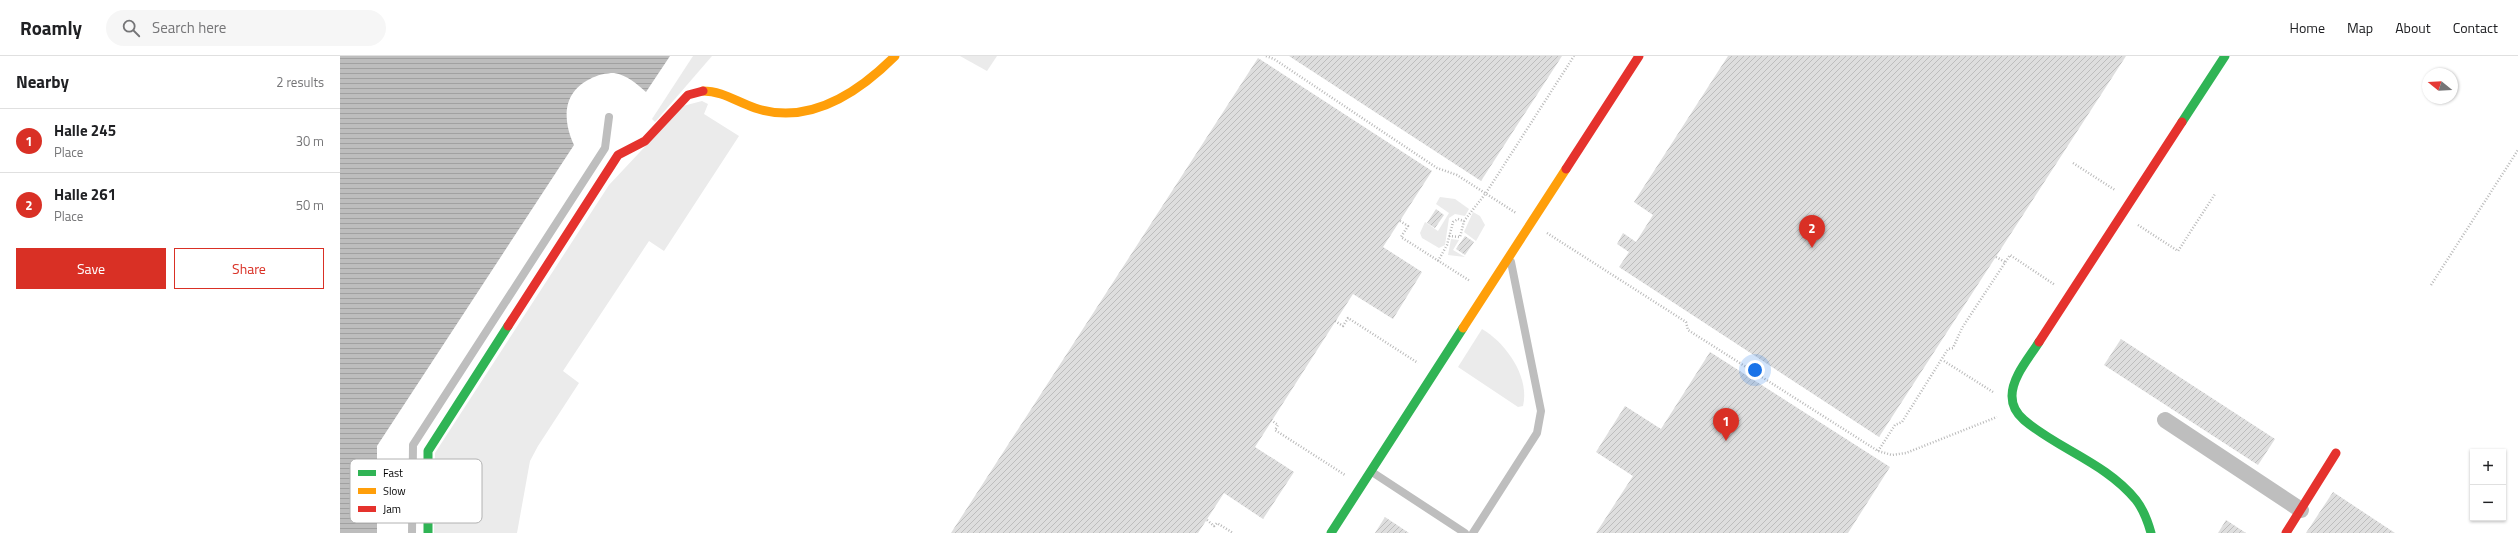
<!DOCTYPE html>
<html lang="en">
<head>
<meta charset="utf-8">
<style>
	:root { --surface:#fff; --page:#f6f6f6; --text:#202124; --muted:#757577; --line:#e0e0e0; --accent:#d93025 }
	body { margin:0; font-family:"Titillium Web",sans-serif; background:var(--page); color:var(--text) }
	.controls { position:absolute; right:12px; bottom:12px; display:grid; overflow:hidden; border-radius:0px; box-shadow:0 1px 3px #0004 }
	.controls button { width:36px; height:36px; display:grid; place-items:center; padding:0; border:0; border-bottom:1px solid var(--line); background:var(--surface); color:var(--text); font:20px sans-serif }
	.compass { position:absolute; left:2082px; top:12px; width:36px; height:36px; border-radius:50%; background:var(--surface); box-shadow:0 1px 3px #0004; rotate:288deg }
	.you { position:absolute; left:1415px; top:314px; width:14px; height:14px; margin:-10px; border:3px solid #fff; border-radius:50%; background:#1a73e8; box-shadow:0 0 0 6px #1a73e833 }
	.badge { display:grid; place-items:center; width:26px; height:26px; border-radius:50%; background:var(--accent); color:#fff; font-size:13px; font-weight:700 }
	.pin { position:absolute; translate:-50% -33px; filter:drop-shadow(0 1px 2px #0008) }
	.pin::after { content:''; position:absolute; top:21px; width:14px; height:12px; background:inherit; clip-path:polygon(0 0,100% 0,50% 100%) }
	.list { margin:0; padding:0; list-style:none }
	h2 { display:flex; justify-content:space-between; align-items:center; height:52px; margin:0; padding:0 16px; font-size:17px }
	h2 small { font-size:13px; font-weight:400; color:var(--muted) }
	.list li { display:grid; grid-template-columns:26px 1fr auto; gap:12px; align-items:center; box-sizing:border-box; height:64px; padding:0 16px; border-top:1px solid var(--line) }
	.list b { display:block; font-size:15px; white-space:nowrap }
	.list p { margin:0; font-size:13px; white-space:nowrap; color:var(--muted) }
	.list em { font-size:13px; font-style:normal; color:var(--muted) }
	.actions { display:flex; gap:8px; padding:12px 16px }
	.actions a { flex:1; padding:9px 0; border:1px solid var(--accent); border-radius:0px; text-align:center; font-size:14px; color:var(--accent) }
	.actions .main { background:var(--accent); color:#fff }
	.icon { flex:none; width:22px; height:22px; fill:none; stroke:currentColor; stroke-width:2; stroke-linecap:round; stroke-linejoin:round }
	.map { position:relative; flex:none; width:2178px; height:477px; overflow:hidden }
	header { display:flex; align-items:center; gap:24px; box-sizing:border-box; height:56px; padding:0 20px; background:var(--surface); border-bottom:1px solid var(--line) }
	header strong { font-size:19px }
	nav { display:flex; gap:22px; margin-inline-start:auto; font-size:14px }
	.search { width:280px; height:36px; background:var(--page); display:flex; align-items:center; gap:10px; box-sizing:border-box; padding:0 14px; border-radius:22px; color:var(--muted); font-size:15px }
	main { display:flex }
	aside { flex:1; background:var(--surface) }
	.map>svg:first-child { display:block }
	.green { fill:#ebebeb }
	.water { fill:url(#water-rules) }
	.building { fill:url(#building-hatch) }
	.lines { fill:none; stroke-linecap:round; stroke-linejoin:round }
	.path { stroke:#b9b9b9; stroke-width:2.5; stroke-dasharray:1 2; stroke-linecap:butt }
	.lane { stroke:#bebebe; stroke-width:8 }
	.street { stroke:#bebebe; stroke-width:16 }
	.fast { stroke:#30b455; stroke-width:9 }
	.slow { stroke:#ff9f0a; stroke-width:9 }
	.jam { stroke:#e5322d; stroke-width:9 }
	.key { fill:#fff; stroke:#b2b2b2; stroke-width:1 }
	.key-label { font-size:11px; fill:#000 }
</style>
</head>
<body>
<header>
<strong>Roamly</strong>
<div class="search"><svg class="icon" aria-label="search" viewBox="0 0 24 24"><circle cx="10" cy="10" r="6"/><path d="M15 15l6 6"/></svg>Search here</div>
<nav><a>Home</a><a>Map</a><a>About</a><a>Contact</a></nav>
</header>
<main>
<aside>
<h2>Nearby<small>2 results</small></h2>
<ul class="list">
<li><span class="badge">1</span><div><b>Halle 245</b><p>Place</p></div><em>30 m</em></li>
<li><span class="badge">2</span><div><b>Halle 261</b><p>Place</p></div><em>50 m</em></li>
</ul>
<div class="actions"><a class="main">Save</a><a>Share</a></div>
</aside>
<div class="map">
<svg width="2178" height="477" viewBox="0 0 2178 477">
	<defs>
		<pattern id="water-rules" width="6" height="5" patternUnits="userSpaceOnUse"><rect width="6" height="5" fill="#bdbdbd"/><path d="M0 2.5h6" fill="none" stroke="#a1a1a1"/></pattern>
		<pattern id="building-hatch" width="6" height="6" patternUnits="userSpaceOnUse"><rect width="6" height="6" fill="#dedede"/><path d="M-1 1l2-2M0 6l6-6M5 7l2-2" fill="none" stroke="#bdbdbd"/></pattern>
	</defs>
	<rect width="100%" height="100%" fill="#fff"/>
	<!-- green -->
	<g class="green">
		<path d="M353,0H372L315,66L312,63Z"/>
		<path d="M620,0H657L647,15Z"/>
		<path d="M362,45L368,48L364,58L399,80L324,195L309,185L223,315L239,327L198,390L190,405L177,477H94L95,397L269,129L343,50Z"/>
		<path d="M1100,141L1115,143L1129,153L1125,160L1115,158L1109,162L1105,189L1099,192L1082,182L1080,177L1085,166L1098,175L1109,157L1096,148Z"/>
		<path d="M1133,156L1140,160L1145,169L1136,185L1124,176Z"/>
		<path d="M1111,183L1119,184L1113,194L1125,201L1108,199Z"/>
		<path d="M1142,273C1166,287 1190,321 1183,350L1178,351L1118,311Z"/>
	</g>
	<!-- water -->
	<path class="water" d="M0,0H330L306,36C297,28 287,19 274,17C266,17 257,19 250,23C223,36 222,63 234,89L37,390V477H0Z"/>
	<!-- building -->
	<g class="building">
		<path d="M949,0H1222L1141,125Z"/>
		<path d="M1388,0H1786L1539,381L1279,211L1289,196L1277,188L1283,177L1296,186L1313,159L1294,146Z"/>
		<path d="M918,2L1092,115L1043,191L1082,216L1053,263L1013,238L915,391L954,416L923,463L884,437L858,477H611Z"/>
		<path d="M1096,153L1104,159L1095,172L1087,167Z"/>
		<path d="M1125,180L1134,186L1125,199L1116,193Z"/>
		<path d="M1781,283L1935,383L1918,409L1764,309Z"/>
		<path d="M1370,296L1550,411L1508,477H1256L1293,420L1256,396L1285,350L1321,373Z"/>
		<path d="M1993,436L2055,477H1966Z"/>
		<path d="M1045,461L1069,477H1035Z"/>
		<path d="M1886,464L1906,477H1878Z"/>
	</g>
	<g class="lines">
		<!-- path -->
		<g class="path">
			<path d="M926,0L934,3L1097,112L1117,119L1176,157"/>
			<path d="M1733,107L1775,134"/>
			<path d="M1060,165L1068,170L1061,181L1130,225"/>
			<path d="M1798,169L1838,195L1875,138"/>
			<path d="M1207,177L1346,266L1348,274L1538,395L1552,399L1566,397L1657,361"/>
			<path d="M1109,180L1120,181L1124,165"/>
			<path d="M1656,201L1665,206"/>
			<path d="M1098,205L1107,189L1113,166L1118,163L1124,165L1146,137L1234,0"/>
			<path d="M2091,229L2178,94"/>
			<path d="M995,265L1003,270L1008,262L1078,307"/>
			<path d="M1604,305L1653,336"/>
			<path d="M931,364L938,369L935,374L1005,419"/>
			<path d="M1538,395L1555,369L1562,366L1608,293L1613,292L1622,272L1670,199L1715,229"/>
			<path d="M867,464L874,470L877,467L893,477"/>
		</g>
		<!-- lane -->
		<g class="lane">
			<path d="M1032,416L1125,477"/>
			<path d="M72,477L73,389L265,92L269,61"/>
			<path d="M1133,477L1197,377L1201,355L1171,206"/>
		</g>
		<!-- street -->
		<path class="street" d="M1825,364L1961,454"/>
		<!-- fast -->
		<g class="fast">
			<path d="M1842,66L1885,0"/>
			<path d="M1699,286C1689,302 1672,321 1672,340C1672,349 1677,358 1684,364C1718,393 1766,407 1796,444C1803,453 1808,466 1811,477"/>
			<path d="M88,477V395L168,270"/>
			<path d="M991,477L1123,272"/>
		</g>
		<!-- slow -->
		<g class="slow">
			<path d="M363,35C382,35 397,46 415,52C469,70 518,37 555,0"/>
			<path d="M1123,272L1226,113"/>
		</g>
		<!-- jam -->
		<g class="jam">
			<path d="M1226,113L1299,0"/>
			<path d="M168,270L278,99L305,85L348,39L363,35"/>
			<path d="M1699,286L1842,66"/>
			<path d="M1946,477L1996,397"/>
		</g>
	</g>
	<!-- legend -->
	<rect x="10" y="403" width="132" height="64" rx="6" class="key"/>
	<rect x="18" y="414" width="18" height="6" fill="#30b455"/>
	<rect x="18" y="432" width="18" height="6" fill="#ff9f0a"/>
	<rect x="18" y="450" width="18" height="6" fill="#e5322d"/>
	<g class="key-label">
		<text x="43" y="421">Fast</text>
		<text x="43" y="439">Slow</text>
		<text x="43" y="457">Jam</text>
	</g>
</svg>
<div class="controls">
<button>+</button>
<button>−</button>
</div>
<svg class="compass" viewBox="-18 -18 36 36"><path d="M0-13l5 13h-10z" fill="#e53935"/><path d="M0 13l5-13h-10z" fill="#757577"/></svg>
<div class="you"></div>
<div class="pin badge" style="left:1386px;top:385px">1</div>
<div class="pin badge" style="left:1472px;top:192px">2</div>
</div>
</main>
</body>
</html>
